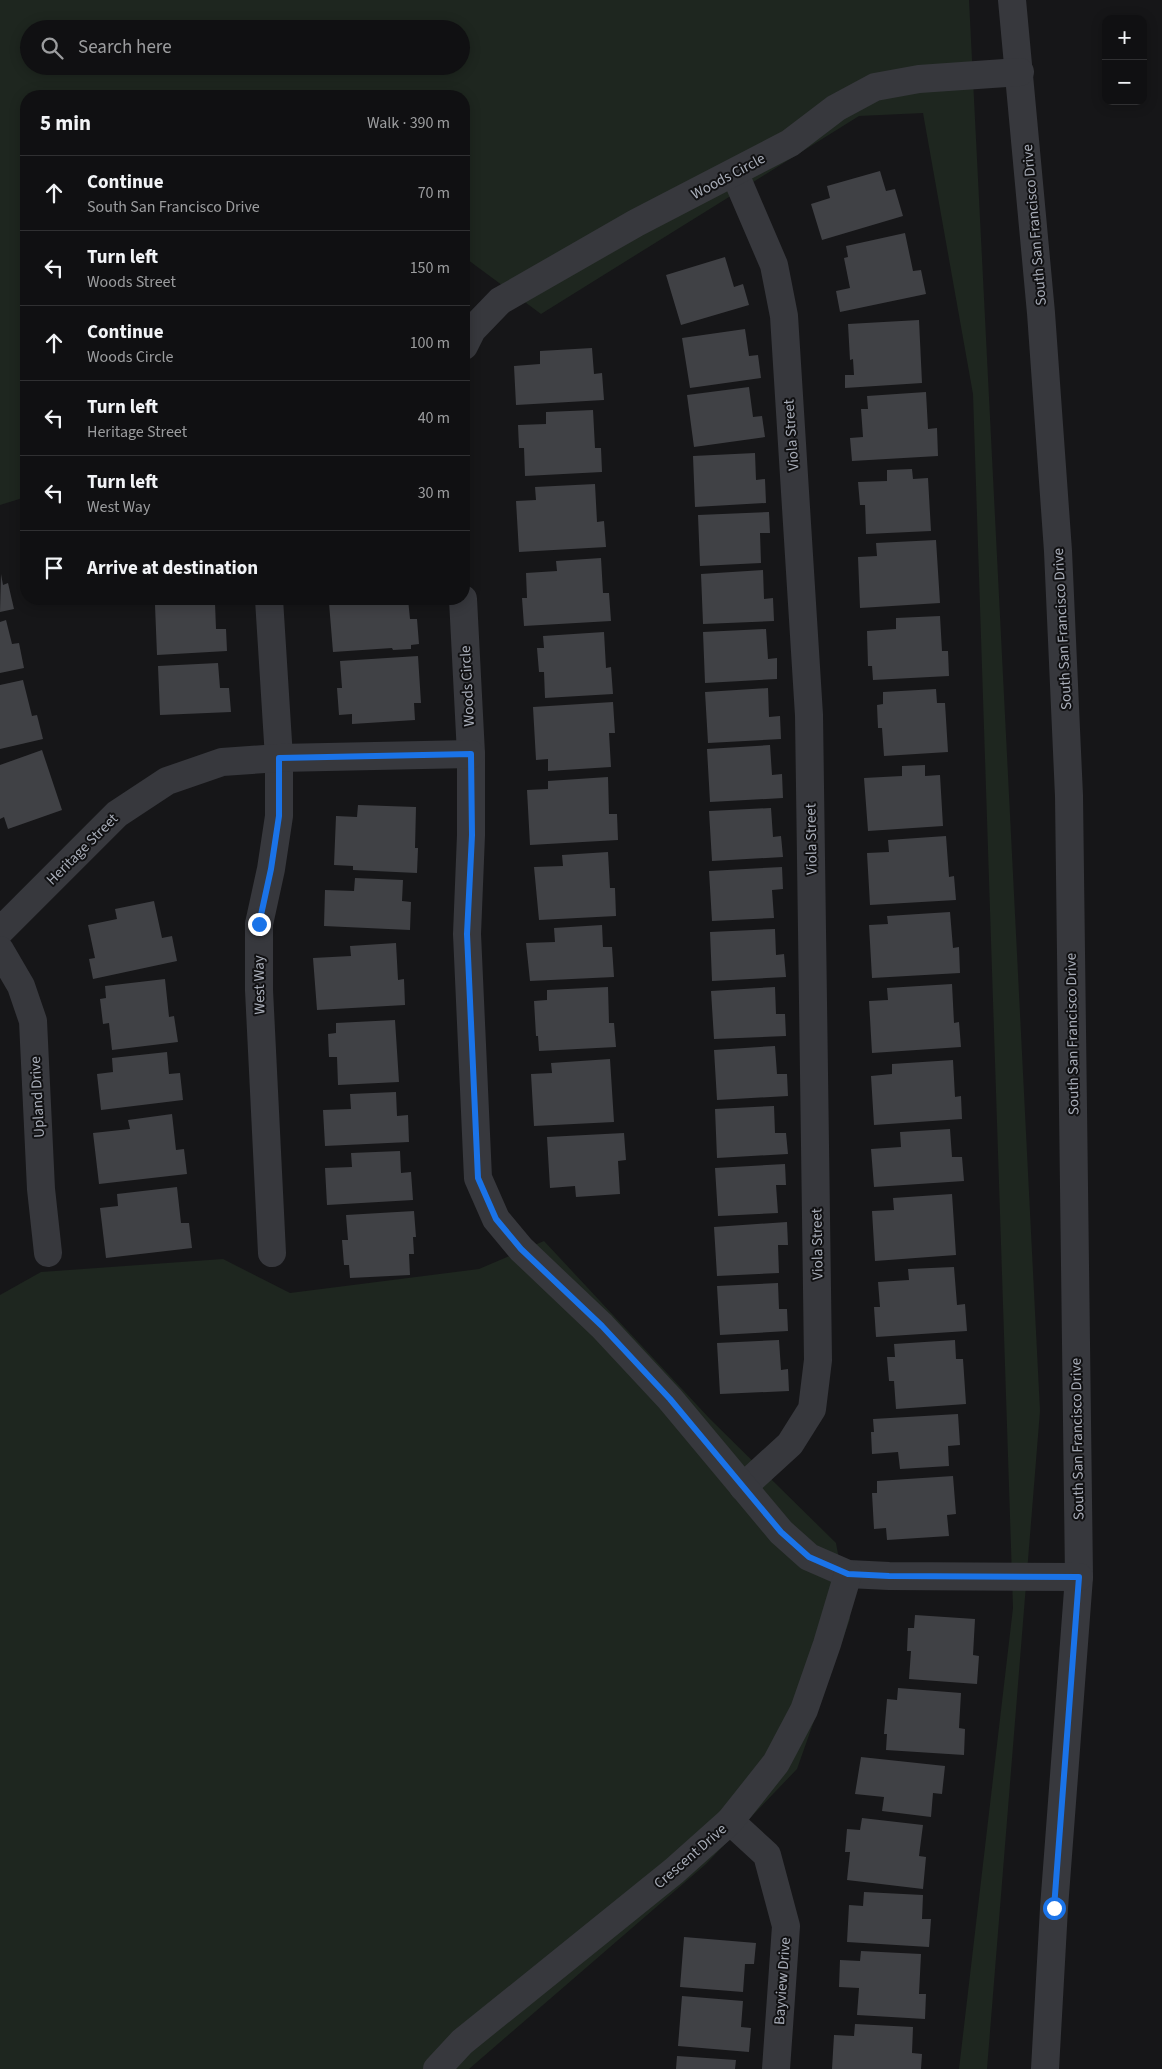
<!DOCTYPE html>
<html lang="en">
<head>
<meta charset="utf-8">
<style>
	:root { --surface:#101012; --page:#19191b; --text:#f1f3f6; --muted:#9c9d9f; --line:#303032 }
	body { margin:0; font-family:"Source Sans 3",sans-serif; background:var(--page); color:var(--text) }
	.controls { position:absolute; right:15px; top:15px; display:grid; overflow:hidden; border-radius:10px; box-shadow:0 2px 12px #0003 }
	.controls button { width:45px; height:45px; display:grid; place-items:center; padding:0; border:0; border-bottom:1px solid var(--line); background:var(--surface); color:var(--text); font:25px sans-serif }
	.stop { position:absolute; width:15px; height:15px; margin:-11px; border:4px solid #1a73e8; border-radius:50%; background:#fff }
	.stop.end { background:#1a73e8; border-color:#fff; box-shadow:0 1px 5px #0008 }
	.list { margin:0; padding:0; list-style:none }
	h2 { display:flex; justify-content:space-between; align-items:center; height:65px; margin:0; padding:0 20px; font-size:21px }
	h2 small { font-size:16px; font-weight:400; color:var(--muted) }
	.list li { display:grid; grid-template-columns:32px 1fr auto; gap:15px; align-items:center; box-sizing:border-box; height:75px; padding:0 20px; border-top:1px solid var(--line) }
	.list b { display:block; font-size:19px; white-space:nowrap }
	.list p { margin:0; font-size:16px; white-space:nowrap; color:var(--muted) }
	.list em { font-size:16px; font-style:normal; color:var(--muted) }
	.icon { flex:none; width:28px; height:28px; fill:none; stroke:currentColor; stroke-width:2; stroke-linecap:round; stroke-linejoin:round }
	.map { position:relative; flex:none; width:1162px; height:2069px; overflow:hidden }
	.search { position:absolute; background:var(--surface); box-shadow:0 2px 12px #0003; left:20px; top:20px; width:450px; height:55px; display:flex; align-items:center; gap:12px; box-sizing:border-box; padding:0 18px; border-radius:28px; color:var(--muted); font-size:19px }
	.panel { position:absolute; background:var(--surface); box-shadow:0 2px 12px #0003; left:20px; top:90px; width:450px; height:515px; border-radius:20px }
	.map>svg:first-child { display:block }
	.green { fill:#1e261f; fill-rule:evenodd }
	.building { fill:#404145 }
	.lines { fill:none; stroke-linecap:round; stroke-linejoin:round }
	.street { stroke:#37383d; stroke-width:28 }
	.route { stroke:#1a73e8; stroke-width:6 }
	.labels { text-anchor:middle; stroke-width:4; stroke-linejoin:round; paint-order:stroke }
	.street-label { font-size:15px; fill:#a8adb8; stroke:#111113 }
</style>
</head>
<body>
<div class="map">
<svg width="1162" height="2069" viewBox="0 0 1162 2069">
	<rect width="100%" height="100%" fill="#161618"/>
	<!-- green -->
	<g class="green">
		<path d="M0,0H969L1040,1411L987,2069H959L1013,1608L973,394L923,113L859,116L541,314L464,257V96H26V497L0,505ZM29,29H461V66H29Z"/>
		<path d="M544,1241L710,1419L836,1543L850,1619L797,1769L706,1864L469,2069H0V1295L41,1272L223,1259L290,1293L479,1269Z"/>
	</g>
	<!-- building -->
	<g class="building">
		<path d="M880,171L886,191L895,189L903,216L822,240L811,204L830,198L827,186Z"/>
		<path d="M905,233L913,271L921,270L926,294L840,312L836,291L850,288L844,258L848,257L846,246Z"/>
		<path d="M725,257L734,287L743,284L749,305L681,325L666,275Z"/>
		<path d="M919,320L922,383L845,388V375H854L853,359L850,360L848,324Z"/>
		<path d="M745,329L749,356L758,355L761,378L690,388L682,338Z"/>
		<path d="M592,348L594,374L602,373L604,400L516,405L514,366L540,364V351Z"/>
		<path d="M749,387L753,417L762,416L765,437L694,447L687,395Z"/>
		<path d="M926,392L928,429L937,428L938,456L852,461L850,438L863,437L861,409H868L867,396Z"/>
		<path d="M593,410L595,448H601L602,472L525,476L524,448H519L518,425L546,424V412Z"/>
		<path d="M755,453L756,480L765,479L766,503L695,507L693,456Z"/>
		<path d="M912,469L913,479L928,478L931,531L866,534L865,505H860L858,482L887,481V470Z"/>
		<path d="M595,484L597,522L604,521L606,547L519,552L516,501L536,500L535,487Z"/>
		<path d="M769,512L770,533H760L761,563L700,566L698,515Z"/>
		<path d="M936,540L940,603L860,608L858,557L877,556L876,543Z"/>
		<path d="M601,558L603,593H609L611,621L524,626L522,598H527L526,573L557,571L556,561Z"/>
		<path d="M763,570L764,599L773,598L774,621L703,624L701,574Z"/>
		<path d="M1,574L3,585L8,583L14,609L0,612Z"/>
		<path d="M349,599H408L410,619H417L419,644L411,645V649L393,650L392,648L333,652L329,603L349,601Z"/>
		<path d="M215,603L216,629H226L227,651L157,655L155,605Z"/>
		<path d="M940,616L942,651H948L949,676L873,680L872,666H868L867,631L896,629V618Z"/>
		<path d="M6,620L12,644L19,643L24,668L0,673V622Z"/>
		<path d="M766,629L768,659L777,658V679L705,683L703,632Z"/>
		<path d="M604,632L606,668L611,667L613,694L545,698L544,672H539L537,648H544L543,636Z"/>
		<path d="M418,656L421,703H414L415,720L352,724V714L339,715L337,688H342L340,661Z"/>
		<path d="M218,663L220,688H229L231,712L160,715L158,666Z"/>
		<path d="M23,680L32,716L37,715L43,739L0,749V685Z"/>
		<path d="M768,688L769,717L780,716L781,739L708,743L705,692Z"/>
		<path d="M936,689L937,703H945L948,752L884,756L882,728H878L877,705L883,704V692Z"/>
		<path d="M613,702L615,733H609L611,767L548,771V759L536,760L533,707Z"/>
		<path d="M770,745L772,775L782,774L783,798L710,802L707,749Z"/>
		<path d="M42,750L62,810L8,829L4,817L0,819V765Z"/>
		<path d="M925,765V776L940,775L943,826L868,831L864,778L902,776V766Z"/>
		<path d="M608,777L609,814H617L618,840L530,845L527,790L548,789V781Z"/>
		<path d="M358,805L416,807L415,848H418L417,873L353,870V866L334,865L336,816L357,817Z"/>
		<path d="M771,808L773,837L781,836L783,857L712,861L709,811Z"/>
		<path d="M946,836L949,877L954,876L956,900L870,905L867,853L889,852L888,840Z"/>
		<path d="M608,852L610,888H615L616,916L539,920L534,867L563,866L562,855Z"/>
		<path d="M782,867L783,889L772,890L774,918L712,921L709,871Z"/>
		<path d="M355,878L403,880L402,901L411,902L410,930L324,926L325,890L354,891Z"/>
		<path d="M154,901L162,938L172,936L177,961L93,979L89,959L95,958L88,925L117,919L115,909Z"/>
		<path d="M950,912L953,948L959,947L960,973L872,978L869,925L888,924L887,916Z"/>
		<path d="M602,925L603,947H612L614,977L530,981L526,943L555,942L554,928Z"/>
		<path d="M775,929L776,955L784,954L786,977L712,981L710,932Z"/>
		<path d="M396,943L398,980L404,979L405,1005L317,1010L313,958L351,956L350,946Z"/>
		<path d="M165,979L169,1017L174,1016L178,1042L112,1050L109,1023L103,1024L100,999L106,998L105,986Z"/>
		<path d="M952,984L954,1023L959,1022L961,1047L872,1053L869,1001L888,1000L887,988Z"/>
		<path d="M608,987L609,1023H614L616,1047L539,1051L538,1036H536L534,1001L547,1000V990Z"/>
		<path d="M775,987L776,1014H785L786,1036L714,1039L711,991Z"/>
		<path d="M395,1020L399,1082L338,1085L337,1057H329L328,1034L336,1033V1023Z"/>
		<path d="M775,1046L777,1074H787L788,1096L717,1100L714,1050Z"/>
		<path d="M167,1052L169,1074L180,1073L183,1100L101,1110L97,1074L113,1072L112,1058Z"/>
		<path d="M610,1059L614,1122L534,1126L531,1074L552,1073L551,1063Z"/>
		<path d="M953,1060L955,1097L961,1096L962,1119L874,1125L871,1076L892,1074V1064Z"/>
		<path d="M396,1092L397,1116L408,1115L409,1142L325,1146L323,1110L351,1109L350,1094Z"/>
		<path d="M774,1106L775,1133H786L788,1154L717,1158L715,1109Z"/>
		<path d="M172,1114L176,1150L184,1149L187,1174L99,1184L93,1133L130,1129L128,1120Z"/>
		<path d="M950,1129L952,1157H962L964,1181L874,1187L871,1149L901,1147L900,1132Z"/>
		<path d="M624,1133L626,1160L618,1161L620,1194L576,1197L575,1186L550,1188L547,1137Z"/>
		<path d="M400,1151L401,1173L411,1172L413,1200L327,1205L325,1168L352,1167L351,1153Z"/>
		<path d="M785,1164L786,1185H776L778,1213L718,1216L715,1168Z"/>
		<path d="M177,1187L181,1223H189L192,1248L106,1258L100,1208L118,1206L117,1194Z"/>
		<path d="M952,1194L956,1255L875,1261L872,1211L894,1210L893,1198Z"/>
		<path d="M414,1211L416,1237H413L414,1254H409L410,1275L350,1278L349,1265H344L342,1240H348L346,1215Z"/>
		<path d="M787,1222L788,1245H778L779,1273L717,1276L714,1227Z"/>
		<path d="M954,1267L957,1305L965,1304L967,1331L876,1337L874,1307H880L878,1282L909,1280L908,1269Z"/>
		<path d="M778,1283L779,1309H787L788,1331L720,1335L717,1286Z"/>
		<path d="M779,1340L781,1370L788,1369L789,1391L720,1394L717,1343Z"/>
		<path d="M955,1340L956,1359H963L966,1404L896,1409L894,1381H889L887,1357H895L894,1344Z"/>
		<path d="M958,1414L960,1445L948,1446L949,1466L900,1469L898,1452L872,1454L871,1432H874L873,1419Z"/>
		<path d="M953,1476L956,1514L947,1515L949,1536L887,1540L886,1528L874,1529L872,1493H877V1481Z"/>
		<path d="M915,1615L975,1619L973,1655L979,1656L977,1684L909,1679L911,1651H907L908,1628H914Z"/>
		<path d="M898,1688L961,1693L959,1728L965,1729L964,1755L886,1750L887,1734H884L887,1699L897,1700Z"/>
		<path d="M861,1757L945,1766L942,1794L933,1793L931,1817L882,1811L884,1797L855,1794Z"/>
		<path d="M862,1818L923,1825L919,1856L926,1857L923,1889L847,1880L850,1852H845L847,1829L860,1830Z"/>
		<path d="M864,1892L923,1895L922,1919H931L929,1947L847,1942L849,1905L863,1906Z"/>
		<path d="M684,1937L756,1943L754,1964H745L743,1992L680,1987Z"/>
		<path d="M861,1951L921,1954L919,1994H926L925,2019L857,2015L859,1988L839,1987L840,1960L860,1961Z"/>
		<path d="M682,1996L743,2001L741,2027L751,2028L749,2052L678,2046Z"/>
		<path d="M855,2024L913,2027L912,2053L922,2054L921,2069H832L834,2035L854,2036Z"/>
		<path d="M677,2056L736,2060L735,2069H676Z"/>
	</g>
	<g class="lines">
		<!-- street -->
		<g class="street">
			<path d="M1012,0L1041,313L1058,551L1069,796L1079,1577L1054,1908L1045,2069"/>
			<path d="M735,174L774,265L784,316L809,715L818,1360L812,1409L790,1444L743,1487"/>
			<path d="M464,346L472,330L500,301L636,223L790,143L836,108L875,87L919,79L1020,72"/>
			<path d="M269,599L279,758V816L271,869L259,924V990L272,1253"/>
			<path d="M463,599L471,754V835L467,934L478,1178L496,1219L521,1249L602,1326L670,1399L781,1532L809,1557L848,1574L889,1576L1079,1577"/>
			<path d="M0,931L117,814L167,781L222,762L279,758L471,754"/>
			<path d="M0,950L21,986L33,1021L41,1189L48,1253"/>
			<path d="M730,1821L767,1855L786,1926L776,2069"/>
			<path d="M437,2069L462,2042L674,1871L730,1821L776,1763L804,1710L827,1644L848,1574"/>
		</g>
	</g>
	<g class="lines">
		<!-- route -->
		<path class="route" d="M259,924L271,869L279,816V758L471,754L472,835L467,934L478,1178L496,1219L521,1249L602,1326L670,1399L781,1532L809,1557L848,1574L889,1576L1079,1577L1054,1908"/>
	</g>
	<g class="labels">
		<!-- street labels -->
		<g class="street-label">
			<text transform="translate(728 176) rotate(-28)" y="5">Woods Circle</text>
			<text transform="translate(1034 225) rotate(-95)" y="5">South San Francisco Drive</text>
			<text transform="translate(791 435) rotate(-94)" y="5">Viola Street</text>
			<text transform="translate(1062 629) rotate(-93)" y="5">South San Francisco Drive</text>
			<text transform="translate(467 686) rotate(-93)" y="5">Woods Circle</text>
			<text transform="translate(811 839) rotate(-91)" y="5">Viola Street</text>
			<text transform="translate(82 849) rotate(-45)" y="5">Heritage Street</text>
			<text transform="translate(259 985) rotate(-91)" y="5">West Way</text>
			<text transform="translate(1072 1034) rotate(-91)" y="5">South San Francisco Drive</text>
			<text transform="translate(37 1097) rotate(-93)" y="5">Upland Drive</text>
			<text transform="translate(817 1244) rotate(-91)" y="5">Viola Street</text>
			<text transform="translate(1077 1439) rotate(-91)" y="5">South San Francisco Drive</text>
			<text transform="translate(690 1856) rotate(-41)" y="5">Crescent Drive</text>
			<text transform="translate(782 1981) rotate(-86)" y="5">Bayview Drive</text>
		</g>
	</g>
</svg>
<div class="controls">
<button>+</button>
<button>−</button>
</div>
<div class="stop" style="left:1054px;top:1908px"></div>
<div class="stop end" style="left:259px;top:924px"></div>
<div class="search"><svg class="icon" aria-label="search" viewBox="0 0 24 24"><circle cx="10" cy="10" r="6"/><path d="M15 15l6 6"/></svg>Search here</div>
<section class="panel">
<h2>5 min<small>Walk · 390 m</small></h2>
<ul class="list">
<li><svg class="icon" aria-label="ahead" viewBox="0 0 24 24"><path d="M12 20V5M6 11l6-6 6 6"/></svg><div><b>Continue</b><p>South San Francisco Drive</p></div><em>70 m</em></li>
<li><svg class="icon" aria-label="left" viewBox="0 0 24 24"><path d="M17 20v-9H6M10 6l-5 5 5 5"/></svg><div><b>Turn left</b><p>Woods Street</p></div><em>150 m</em></li>
<li><svg class="icon" aria-label="ahead" viewBox="0 0 24 24"><path d="M12 20V5M6 11l6-6 6 6"/></svg><div><b>Continue</b><p>Woods Circle</p></div><em>100 m</em></li>
<li><svg class="icon" aria-label="left" viewBox="0 0 24 24"><path d="M17 20v-9H6M10 6l-5 5 5 5"/></svg><div><b>Turn left</b><p>Heritage Street</p></div><em>40 m</em></li>
<li><svg class="icon" aria-label="left" viewBox="0 0 24 24"><path d="M17 20v-9H6M10 6l-5 5 5 5"/></svg><div><b>Turn left</b><p>West Way</p></div><em>30 m</em></li>
<li><svg class="icon" aria-label="arrive" viewBox="0 0 24 24"><path d="M6 21V4h12l-3 4 3 4H6"/></svg><div><b>Arrive at destination</b></div></li>
</ul>
</section>
</div>
</body>
</html>
